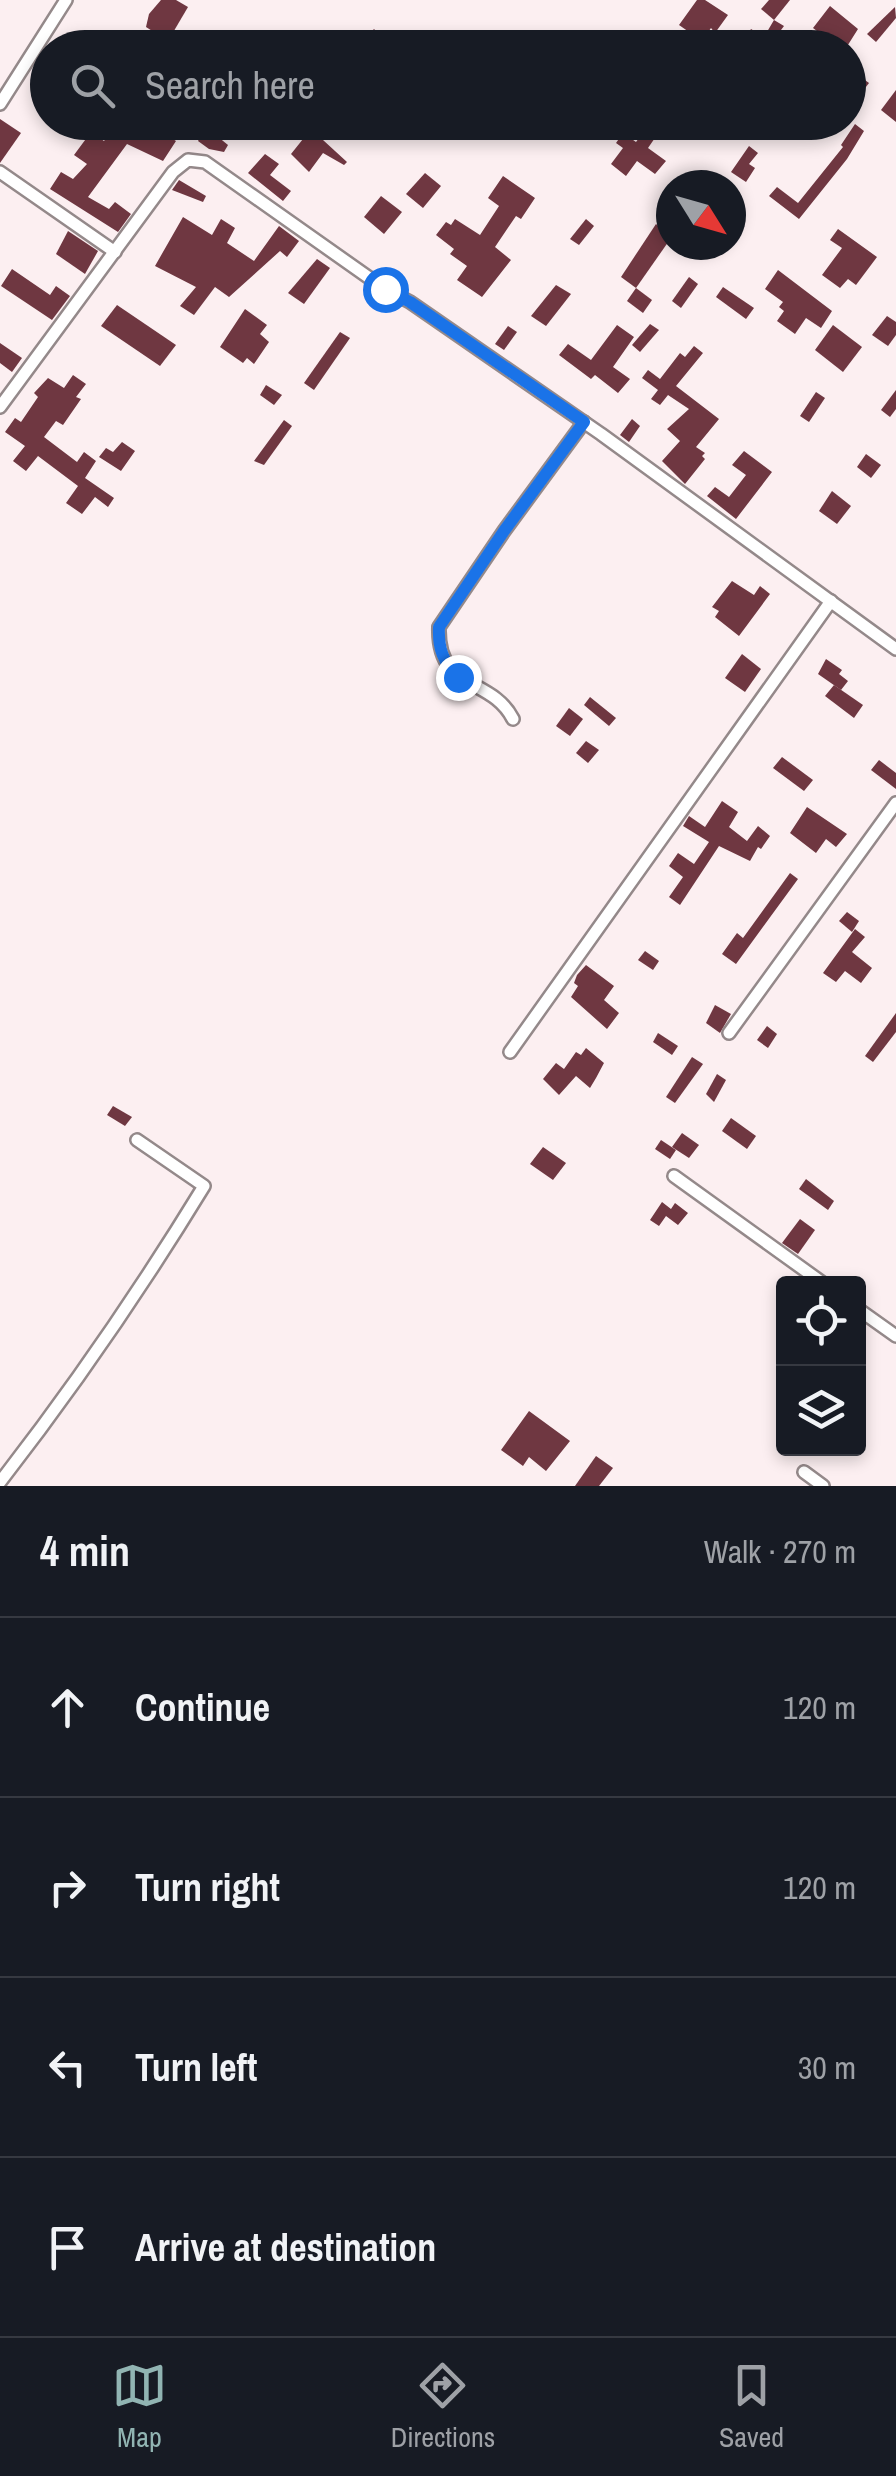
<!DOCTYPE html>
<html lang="en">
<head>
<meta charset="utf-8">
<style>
	:root { --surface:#171b24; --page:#242831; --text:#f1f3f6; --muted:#9ea1a6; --line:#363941; --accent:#91b4b2 }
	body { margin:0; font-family:"Archivo Narrow",sans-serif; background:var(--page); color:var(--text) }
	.controls { position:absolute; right:30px; bottom:30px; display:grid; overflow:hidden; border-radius:10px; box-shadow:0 5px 15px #0003 }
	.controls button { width:90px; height:90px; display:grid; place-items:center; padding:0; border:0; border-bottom:2px solid var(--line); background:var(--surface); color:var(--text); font:50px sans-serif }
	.compass { position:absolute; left:656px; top:170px; width:90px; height:90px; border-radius:50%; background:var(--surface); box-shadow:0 5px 15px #0003; rotate:127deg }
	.stop { position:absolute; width:30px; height:30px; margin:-22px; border:8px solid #1a73e8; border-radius:50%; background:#fff }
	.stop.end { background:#1a73e8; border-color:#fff; box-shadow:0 2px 10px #0008 }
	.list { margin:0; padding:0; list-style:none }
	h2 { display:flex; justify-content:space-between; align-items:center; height:130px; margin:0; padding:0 40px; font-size:42px }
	h2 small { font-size:32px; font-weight:400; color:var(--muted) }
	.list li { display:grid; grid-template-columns:65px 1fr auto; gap:30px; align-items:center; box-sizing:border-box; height:180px; padding:0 40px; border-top:2px solid var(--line) }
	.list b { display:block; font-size:38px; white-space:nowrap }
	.list em { font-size:32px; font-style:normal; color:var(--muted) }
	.icon { flex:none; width:55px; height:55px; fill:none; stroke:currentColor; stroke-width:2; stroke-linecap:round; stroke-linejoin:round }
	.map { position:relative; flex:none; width:896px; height:1486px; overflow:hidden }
	.search { position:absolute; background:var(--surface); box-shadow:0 5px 15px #0003; left:30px; right:30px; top:30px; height:110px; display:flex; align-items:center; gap:25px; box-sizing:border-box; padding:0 35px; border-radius:55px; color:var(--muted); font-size:38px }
	.sheet { height:850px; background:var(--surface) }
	nav { display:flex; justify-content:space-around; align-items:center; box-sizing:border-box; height:140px; border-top:2px solid var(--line); background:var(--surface); font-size:28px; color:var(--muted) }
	nav a { display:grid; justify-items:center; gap:5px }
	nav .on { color:var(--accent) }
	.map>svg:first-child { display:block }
	.building { fill:#6f3741 }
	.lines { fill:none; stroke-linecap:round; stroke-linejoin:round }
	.street-casing { stroke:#94898a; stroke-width:16 }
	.street { stroke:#fff; stroke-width:11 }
	.route { stroke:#1a73e8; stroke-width:12 }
</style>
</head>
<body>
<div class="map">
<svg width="896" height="1486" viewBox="0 0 896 1486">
	<rect width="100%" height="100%" fill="#fceff1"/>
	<!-- building -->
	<g class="building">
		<path d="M161,0H176L188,7L168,41L146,27L149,14Z"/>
		<path d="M697,0H705L728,15L715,33L711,28L702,41L679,25Z"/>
		<path d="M769,0H790L774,20L761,9Z"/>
		<path d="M830,6L858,29L846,48H821L816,43L821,34L813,28Z"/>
		<path d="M895,7L896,18L876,42L867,34Z"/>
		<path d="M774,20L784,26L775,38L780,41L776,45L780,48H739L751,29L764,37Z"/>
		<path d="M374,29L385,40L393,30L407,40L402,48H325L341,30L358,46Z"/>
		<path d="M87,30L130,46V48H70Z"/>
		<path d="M858,75L869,83L848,110V87Z"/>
		<path d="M896,90V122L881,110Z"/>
		<path d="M0,119L21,133L0,163Z"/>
		<path d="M126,122H146L176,141L163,161L127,144L88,197L109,209L115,202L131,214L118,232L50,189L61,172L73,179L87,164L74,155L91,132L104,141L113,129L119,135Z"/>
		<path d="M714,122H747L742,129L745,132L740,140Z"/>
		<path d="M855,124L864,131L847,159L799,219L769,196L777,187L798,203L843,147L841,145Z"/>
		<path d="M649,125L659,132L648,148L666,161L655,174L637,161L626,176L611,164L623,148L616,143L623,133L636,142Z"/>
		<path d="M206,127L228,145L224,152L209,149L198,141Z"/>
		<path d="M311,129L347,162L344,165L323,153L309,172L291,154Z"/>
		<path d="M749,146L758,153L749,164L755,168L746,182L731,172Z"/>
		<path d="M265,154L279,164L270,175L291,191L283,201L248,173Z"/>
		<path d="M425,173L441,186L423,208L406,194Z"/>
		<path d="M503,176L535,198L521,219L516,216L495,247L511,260L482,297L457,280L467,266L450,254L454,249L436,235L446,222L451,225L455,219L480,235L499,206L488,198Z"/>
		<path d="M179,180L206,196L203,202L172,190Z"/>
		<path d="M381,196L402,212L384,234L364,217Z"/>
		<path d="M183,217L212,235L221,219L235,228L227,243L254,261L279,226L299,241L287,257L280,251L229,297L215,287L194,315L180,306L196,287L155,266Z"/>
		<path d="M586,219L594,226L579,245L570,239Z"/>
		<path d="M656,224L671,238L636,288L621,277Z"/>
		<path d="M838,229L877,257L856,285L848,279L840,288L822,275L842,248L830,240Z"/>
		<path d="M68,231L98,251L85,274L56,254Z"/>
		<path d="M317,259L330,268L304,304L288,293Z"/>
		<path d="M12,269L50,295L56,286L70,296L52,320L1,286Z"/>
		<path d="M778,270L832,311L821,328L806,318L795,334L777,321L784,311L779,307L783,302L765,289Z"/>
		<path d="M689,277L698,284L681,308L672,301Z"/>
		<path d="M556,285L571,294L546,326L531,316Z"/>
		<path d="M723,287L754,308L746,319L716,297Z"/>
		<path d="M636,288L652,300L643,313L627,301Z"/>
		<path d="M117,305L176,345L160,366L101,326Z"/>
		<path d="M245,309L267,325L260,334L269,342L254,364L247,358L243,363L220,347Z"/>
		<path d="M887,316L896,322V335L888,346L872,335Z"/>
		<path d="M650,324L659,330L640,352L632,345Z"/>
		<path d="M617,325L634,337L613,367L630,379L618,393L595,375L591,379L559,355L568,344L591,360Z"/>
		<path d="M833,325L862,347L843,372L815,350Z"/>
		<path d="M508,326L517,332L504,350L495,344Z"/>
		<path d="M340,332L350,338L314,390L304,383Z"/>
		<path d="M0,343L22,358L12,372L0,363Z"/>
		<path d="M694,346L703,353L676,386L719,419L696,447L705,453L702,456L705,459L685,484L662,461L680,441L667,429L689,409L668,395L660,405L651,399L658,390L642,378L648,370L660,379L680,353L685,357Z"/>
		<path d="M73,375L86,384L76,397L81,399L63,425L56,421L44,437L77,462L84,452L96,461L85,478L114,498L108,507L95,497L82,514L66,503L78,486L38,456L26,471L13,461L25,446L5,432L15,418L21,422L38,397L34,393L48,378L64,388Z"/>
		<path d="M266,385L282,395L274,405L260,395Z"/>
		<path d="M896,390V409L890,417L881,410Z"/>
		<path d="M816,392L825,398L809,422L800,416Z"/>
		<path d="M632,419L640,426L629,442L620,435Z"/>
		<path d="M284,420L292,426L264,465L254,461Z"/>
		<path d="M122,442L135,451L121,471L99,457L106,448L113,452Z"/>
		<path d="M744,451L772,472L736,519L707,496L715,487L729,497L746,475L732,465Z"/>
		<path d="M866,454L881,465L871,478L857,467Z"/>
		<path d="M832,491L851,506L837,524L819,511Z"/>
		<path d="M732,581L754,595L760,586L770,594L739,636L715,617L719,611L712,607Z"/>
		<path d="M742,654L761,669L745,692L725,678Z"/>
		<path d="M826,659L842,670L839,674L848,681L841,690L818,674Z"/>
		<path d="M834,685L863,705L854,718L825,696Z"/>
		<path d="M590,697L616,718L609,726L584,705Z"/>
		<path d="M569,708L583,719L570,736L556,726Z"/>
		<path d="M586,741L599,750L588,763L576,753Z"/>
		<path d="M782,757L813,780L804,791L773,768Z"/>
		<path d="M879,760L896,773V789L871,770Z"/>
		<path d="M722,801L738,812L729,827L747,841L758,826L770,836L761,849L758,847L750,861L719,846L680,905L669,897L683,877L669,866L678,853L694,864L709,842L683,826L689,816L705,827Z"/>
		<path d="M807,807L847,834L836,847L826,839L816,853L790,833Z"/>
		<path d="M790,873L798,879L736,964L722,954L737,933L743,938Z"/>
		<path d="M847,912L859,921L852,932L839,921Z"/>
		<path d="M855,929L865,937L852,952L872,968L861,983L845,971L836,982L823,973Z"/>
		<path d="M645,951L659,961L653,970L638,960Z"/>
		<path d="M586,965L614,986L604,1000L619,1013L607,1029L571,997L578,986L574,983L577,975Z"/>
		<path d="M715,1005L731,1014L720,1033L706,1023Z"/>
		<path d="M896,1013V1032L873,1062L865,1056Z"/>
		<path d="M767,1026L777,1034L768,1048L757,1040Z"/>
		<path d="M658,1033L678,1046L672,1055L653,1042Z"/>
		<path d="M586,1048L604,1063L596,1078L590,1088L576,1076L559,1095L543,1079L556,1063L564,1069L576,1052L581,1055Z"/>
		<path d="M692,1057L703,1064L675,1103L666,1097Z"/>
		<path d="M717,1074L726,1080L714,1102L706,1094Z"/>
		<path d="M113,1106L132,1117L125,1126L107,1115Z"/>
		<path d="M731,1118L756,1136L747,1149L722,1131Z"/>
		<path d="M682,1133L699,1145L689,1158L672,1147Z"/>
		<path d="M661,1140L676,1150L670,1159L655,1149Z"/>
		<path d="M543,1147L566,1163L553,1180L530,1164Z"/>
		<path d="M806,1179L834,1201L828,1210L799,1189Z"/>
		<path d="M662,1202L671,1209L675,1203L688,1213L678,1225L666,1216L659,1226L650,1220Z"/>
		<path d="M800,1219L815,1230L798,1254L782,1243Z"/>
		<path d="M529,1411L570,1441L546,1471L529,1457L523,1466L501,1450Z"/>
		<path d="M596,1456L613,1468L599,1486H575Z"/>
	</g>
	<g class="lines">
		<defs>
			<g id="street">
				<path d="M0,104L66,0"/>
				<path d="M0,172L115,252"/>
				<path d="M0,407L173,172L188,160L205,162L385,289L410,302L601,434L896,649"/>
				<path d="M513,719C491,676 437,692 439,627L504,531L584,422"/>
				<path d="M729,1033L896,803"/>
				<path d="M510,1052L831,601"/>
				<path d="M674,1176L824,1284"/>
				<path d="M858,1309L896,1336"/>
				<path d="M804,1472L823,1486"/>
				<path d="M0,1482C74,1387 141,1289 204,1186L137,1140"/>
			</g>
		</defs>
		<!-- street casing -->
		<use href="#street" class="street-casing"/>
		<!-- street -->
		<use href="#street" class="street"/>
	</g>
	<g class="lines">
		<!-- route -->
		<path class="route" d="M385,289L410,302L584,422L504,531L439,627C438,648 443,662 458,677"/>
	</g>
</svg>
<div class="controls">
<button><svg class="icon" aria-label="locate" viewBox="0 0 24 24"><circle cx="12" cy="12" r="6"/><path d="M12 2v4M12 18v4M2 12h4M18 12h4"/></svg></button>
<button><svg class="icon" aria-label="layers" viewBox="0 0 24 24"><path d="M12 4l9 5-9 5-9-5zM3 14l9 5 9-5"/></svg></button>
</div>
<svg class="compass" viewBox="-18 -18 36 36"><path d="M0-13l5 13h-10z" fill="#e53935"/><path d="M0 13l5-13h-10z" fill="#9ea1a6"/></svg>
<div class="stop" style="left:385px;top:289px"></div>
<div class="stop end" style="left:458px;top:677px"></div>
<div class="search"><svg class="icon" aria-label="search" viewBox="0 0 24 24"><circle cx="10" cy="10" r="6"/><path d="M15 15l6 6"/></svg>Search here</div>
</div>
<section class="sheet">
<h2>4 min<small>Walk · 270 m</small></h2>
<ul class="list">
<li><svg class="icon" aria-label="ahead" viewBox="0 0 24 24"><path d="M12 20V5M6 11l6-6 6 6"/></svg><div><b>Continue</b></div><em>120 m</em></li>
<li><svg class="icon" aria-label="right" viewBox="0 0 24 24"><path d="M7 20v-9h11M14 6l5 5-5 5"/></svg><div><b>Turn right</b></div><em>120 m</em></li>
<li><svg class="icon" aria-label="left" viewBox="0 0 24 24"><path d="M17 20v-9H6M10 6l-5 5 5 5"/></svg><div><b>Turn left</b></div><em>30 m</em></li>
<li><svg class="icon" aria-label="arrive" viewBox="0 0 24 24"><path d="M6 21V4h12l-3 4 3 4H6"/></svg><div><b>Arrive at destination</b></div></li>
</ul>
</section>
<nav>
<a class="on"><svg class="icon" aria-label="map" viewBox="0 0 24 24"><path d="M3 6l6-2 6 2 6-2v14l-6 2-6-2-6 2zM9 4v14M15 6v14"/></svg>Map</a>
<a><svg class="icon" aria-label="directions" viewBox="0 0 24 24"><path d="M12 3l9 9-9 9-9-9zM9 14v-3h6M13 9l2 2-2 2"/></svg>Directions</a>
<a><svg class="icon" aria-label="saved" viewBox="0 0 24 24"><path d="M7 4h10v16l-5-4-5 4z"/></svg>Saved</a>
</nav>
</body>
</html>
